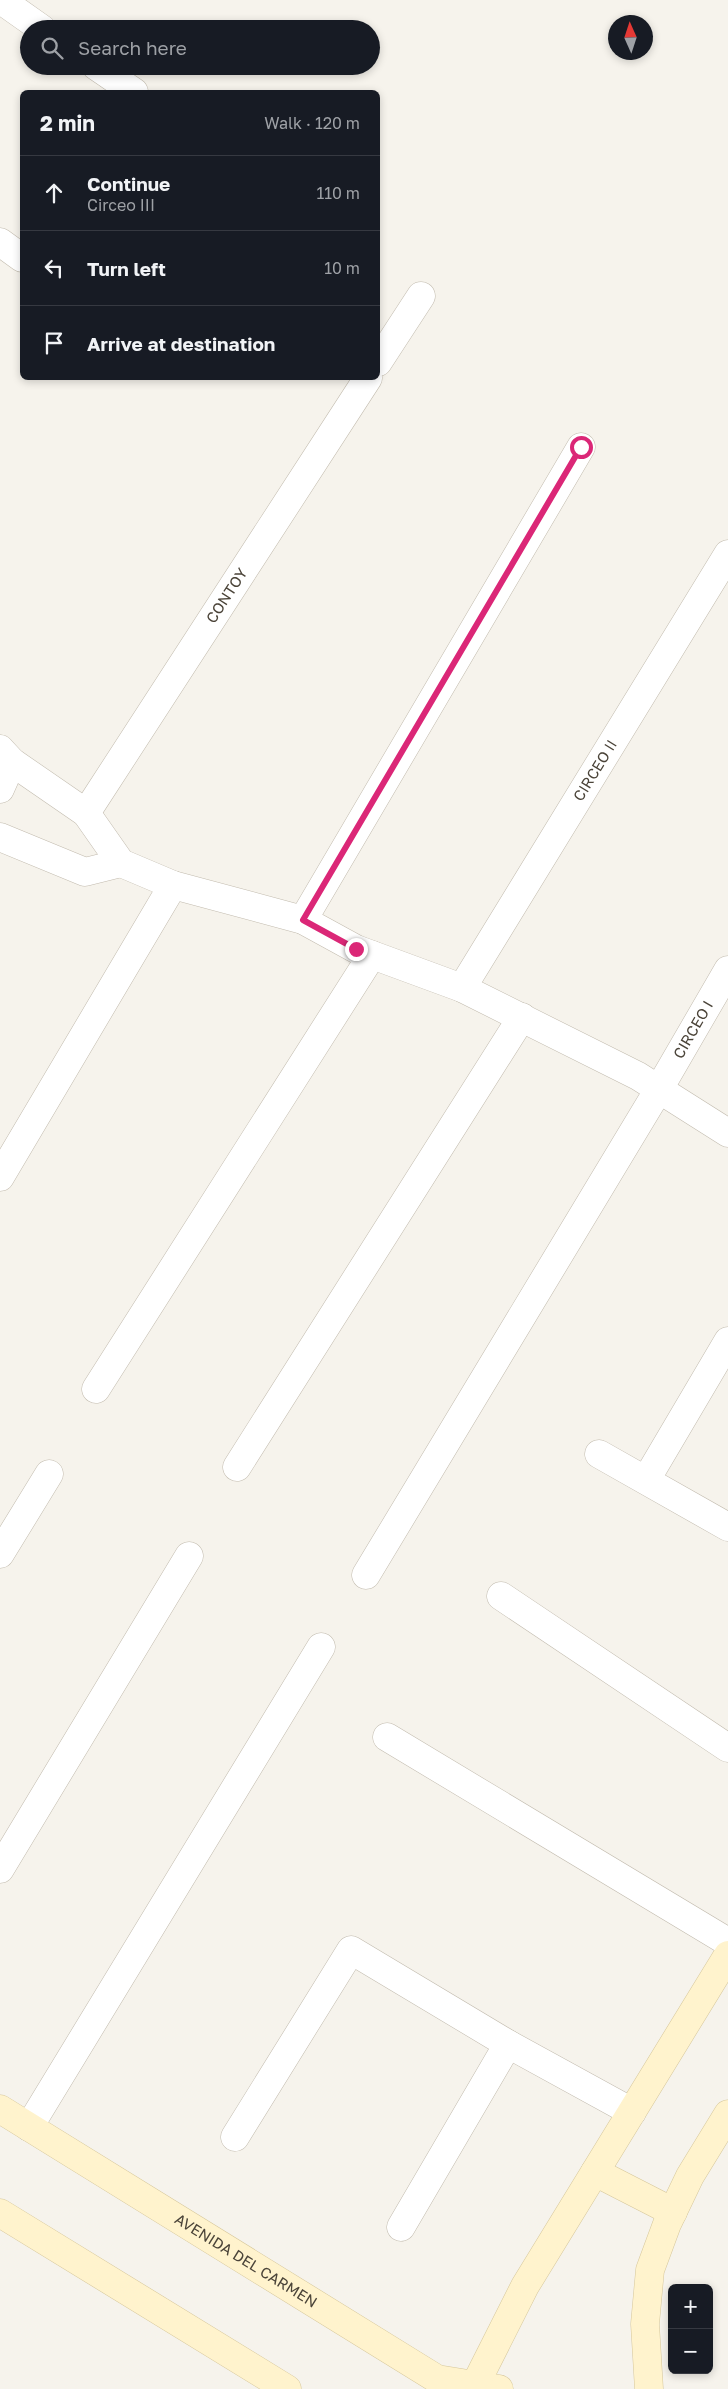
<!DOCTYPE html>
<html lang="en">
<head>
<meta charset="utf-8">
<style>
	:root { --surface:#171b24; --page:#20242c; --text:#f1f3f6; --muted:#9ea1a6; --line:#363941 }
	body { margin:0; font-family:"Golos Text",sans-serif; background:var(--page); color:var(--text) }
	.controls { position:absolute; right:15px; bottom:15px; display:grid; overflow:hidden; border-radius:8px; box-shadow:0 2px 8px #0003 }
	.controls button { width:45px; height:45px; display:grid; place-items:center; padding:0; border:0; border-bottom:1px solid var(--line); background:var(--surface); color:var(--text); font:25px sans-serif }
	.compass { position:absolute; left:608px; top:15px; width:45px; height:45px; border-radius:50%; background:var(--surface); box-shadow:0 2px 8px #0003; rotate:357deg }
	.stop { position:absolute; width:15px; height:15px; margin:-11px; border:4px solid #db2777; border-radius:50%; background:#fff }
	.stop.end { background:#db2777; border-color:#fff; box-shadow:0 1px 5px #0008 }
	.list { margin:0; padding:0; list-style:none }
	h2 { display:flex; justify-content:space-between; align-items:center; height:65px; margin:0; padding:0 20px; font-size:21px }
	h2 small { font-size:16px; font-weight:400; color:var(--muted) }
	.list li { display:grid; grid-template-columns:32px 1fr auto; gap:15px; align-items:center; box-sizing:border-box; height:75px; padding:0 20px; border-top:1px solid var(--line) }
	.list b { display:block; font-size:19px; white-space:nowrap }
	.list p { margin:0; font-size:16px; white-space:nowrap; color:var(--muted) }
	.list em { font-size:16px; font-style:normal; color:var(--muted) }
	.icon { flex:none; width:28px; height:28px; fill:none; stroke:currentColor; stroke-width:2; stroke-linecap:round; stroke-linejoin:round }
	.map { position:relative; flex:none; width:728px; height:2389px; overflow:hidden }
	.search { position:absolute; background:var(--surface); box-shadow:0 2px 8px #0003; left:20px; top:20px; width:360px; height:55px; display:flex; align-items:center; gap:12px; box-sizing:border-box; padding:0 18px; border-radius:28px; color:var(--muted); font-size:19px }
	.panel { position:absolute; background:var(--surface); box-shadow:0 2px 8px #0003; left:20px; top:90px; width:360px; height:290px; border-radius:8px }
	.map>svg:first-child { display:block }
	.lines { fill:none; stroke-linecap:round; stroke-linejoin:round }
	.street-casing { stroke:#c2bbae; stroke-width:29 }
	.secondary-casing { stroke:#d6c79b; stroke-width:29 }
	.street { stroke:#fff; stroke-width:28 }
	.secondary { stroke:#fff3cd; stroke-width:28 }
	.route { stroke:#db2777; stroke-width:6 }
	.labels { text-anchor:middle; stroke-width:4; stroke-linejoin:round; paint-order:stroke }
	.street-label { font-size:15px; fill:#4b4439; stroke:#fff }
</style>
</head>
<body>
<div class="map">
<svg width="728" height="2389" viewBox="0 0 728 2389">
	<rect width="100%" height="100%" fill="#f6f3ec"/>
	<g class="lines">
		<defs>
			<g id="street">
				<path d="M1,0L42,29"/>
				<path d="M96,66L134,92"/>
				<path d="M0,242L22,258"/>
				<path d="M378,362L421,296"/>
				<path d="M0,749L12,762L86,813L121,863L173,885L303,920L356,949L462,988L638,1076L728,1133"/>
				<path d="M0,789L12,762"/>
				<path id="s1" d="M86,813L368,378"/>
				<path d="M0,837L85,872L121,863"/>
				<path d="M303,920L581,447"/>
				<path id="s2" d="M462,988L728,554"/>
				<path d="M0,1177L173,885"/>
				<path d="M96,1389L372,955"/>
				<path d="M599,1454L728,1527"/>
				<path d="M237,1467L522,1017"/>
				<path d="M646,1480L728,1341"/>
				<path d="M0,1554L49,1474"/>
				<path id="s3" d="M366,1575L659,1089L728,970"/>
				<path d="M501,1596L728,1748"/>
				<path d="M387,1737L728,1942"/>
				<path d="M0,1869L189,1556"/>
				<path d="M29,2127L321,1647"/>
				<path d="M235,2137L351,1950L508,2044L632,2112"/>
				<path d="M401,2227L508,2044"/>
			</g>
			<g id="secondary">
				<path id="s4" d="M0,2109L437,2379L499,2389"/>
				<path d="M595,2172L673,2212"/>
				<path d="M0,2213L287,2389"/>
				<path d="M473,2389L525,2286L728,1955"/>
				<path d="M649,2389L645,2324L650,2270L667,2224L690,2176L728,2114"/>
			</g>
		</defs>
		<!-- street casing -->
		<use href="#street" class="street-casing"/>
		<!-- secondary casing -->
		<use href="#secondary" class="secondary-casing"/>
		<!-- street -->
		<use href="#street" class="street"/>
		<!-- secondary -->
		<use href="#secondary" class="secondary"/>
	</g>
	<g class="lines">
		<!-- route -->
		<path class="route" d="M356,949L303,920L581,447"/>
	</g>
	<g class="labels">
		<!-- street labels -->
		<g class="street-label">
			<text dy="5" stroke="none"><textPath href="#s1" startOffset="259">CONTOY</textPath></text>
			<text dy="5" stroke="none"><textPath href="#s2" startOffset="255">CIRCEO II</textPath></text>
			<text dy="5" stroke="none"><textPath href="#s3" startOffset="636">CIRCEO I</textPath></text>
			<text dy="5" stroke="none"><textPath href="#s4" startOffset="289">AVENIDA DEL CARMEN</textPath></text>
		</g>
	</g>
</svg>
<div class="controls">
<button>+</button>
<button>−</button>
</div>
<svg class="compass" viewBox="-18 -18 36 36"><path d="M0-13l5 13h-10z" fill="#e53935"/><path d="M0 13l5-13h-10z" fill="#9ea1a6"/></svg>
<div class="stop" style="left:581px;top:447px"></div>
<div class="stop end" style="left:356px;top:949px"></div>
<div class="search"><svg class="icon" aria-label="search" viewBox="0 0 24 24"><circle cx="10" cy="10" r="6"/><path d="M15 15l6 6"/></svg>Search here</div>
<section class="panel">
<h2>2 min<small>Walk · 120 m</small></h2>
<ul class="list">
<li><svg class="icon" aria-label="ahead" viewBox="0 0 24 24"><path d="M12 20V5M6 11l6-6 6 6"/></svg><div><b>Continue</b><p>Circeo III</p></div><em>110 m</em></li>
<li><svg class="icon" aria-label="left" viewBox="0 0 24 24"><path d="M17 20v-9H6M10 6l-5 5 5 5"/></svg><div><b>Turn left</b></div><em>10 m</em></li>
<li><svg class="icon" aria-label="arrive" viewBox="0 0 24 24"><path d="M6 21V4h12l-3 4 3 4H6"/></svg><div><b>Arrive at destination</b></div></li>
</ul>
</section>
</div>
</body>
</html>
